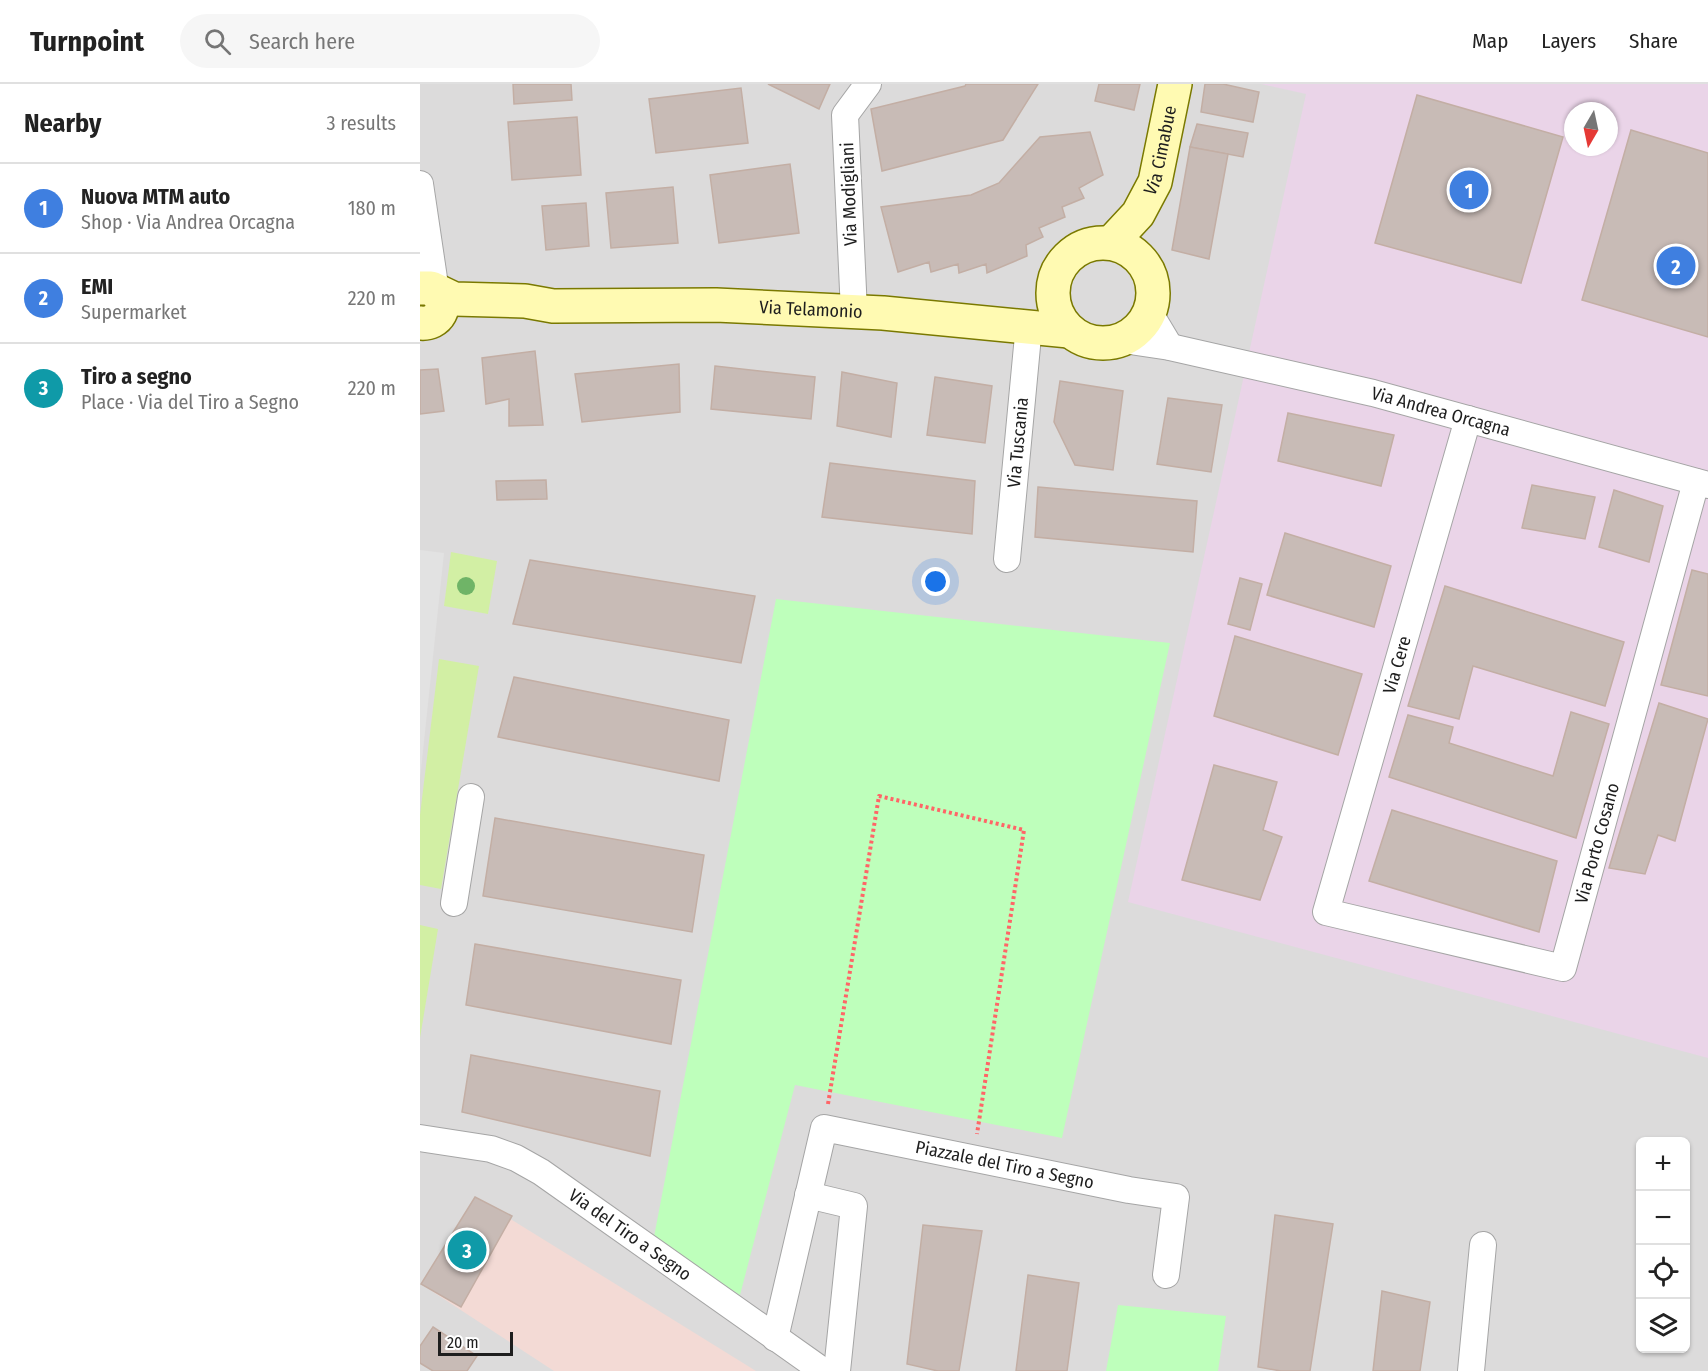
<!DOCTYPE html>
<html lang="en">
<head>
<meta charset="utf-8">
<style>
	:root { --surface:#fff; --page:#f6f6f6; --text:#222; --muted:#767676; --line:#e0e0e0; --accent:#ea580c }
	body { margin:0; font-family:"Fira Sans Condensed",sans-serif; background:var(--page); color:var(--text) }
	.controls { position:absolute; right:18px; bottom:18px; display:grid; overflow:hidden; border-radius:9px; box-shadow:0 2px 4px #0004 }
	.controls button { width:54px; height:54px; display:grid; place-items:center; padding:0; border:0; border-bottom:2px solid var(--line); background:var(--surface); color:var(--text); font:30px sans-serif }
	.compass { position:absolute; left:1144px; top:18px; width:54px; height:54px; border-radius:50%; background:var(--surface); box-shadow:0 2px 4px #0004; rotate:189deg }
	.scale { position:absolute; left:18px; bottom:15px; width:75px; box-sizing:border-box; padding-left:6px; border:3px solid #1e1e1e; border-top:0; font-size:16px; line-height:21px; white-space:nowrap; color:#1e1e1e; -webkit-text-stroke:4px #fff; paint-order:stroke }
	.you { position:absolute; left:516px; top:498px; width:21px; height:21px; margin:-15px; border:4px solid #fff; border-radius:50%; background:#1a73e8; box-shadow:0 0 0 9px #1a73e833 }
	.badge { display:grid; place-items:center; width:39px; height:39px; border-radius:50%; background:var(--accent); color:#fff; font-size:20px; font-weight:700 }
	.pin { position:absolute; translate:-50% -50%; border:3px solid #fff; box-shadow:0 2px 6px #0006 }
	.list { margin:0; padding:0; list-style:none }
	h2 { display:flex; justify-content:space-between; align-items:center; height:78px; margin:0; padding:0 24px; font-size:26px }
	h2 small { font-size:20px; font-weight:400; color:var(--muted) }
	.list li { display:grid; grid-template-columns:39px 1fr auto; gap:18px; align-items:center; box-sizing:border-box; height:90px; padding:0 24px; border-top:2px solid var(--line) }
	.list b { display:block; font-size:22px; white-space:nowrap }
	.list p { margin:0; font-size:20px; white-space:nowrap; color:var(--muted) }
	.list em { font-size:20px; font-style:normal; color:var(--muted) }
	.icon { flex:none; width:33px; height:33px; fill:none; stroke:currentColor; stroke-width:2; stroke-linecap:round; stroke-linejoin:round }
	.map { position:relative; flex:none; width:1288px; height:1287px; overflow:hidden }
	header { display:flex; align-items:center; gap:36px; box-sizing:border-box; height:84px; padding:0 30px; background:var(--surface); border-bottom:2px solid var(--line) }
	header strong { font-size:28px }
	nav { display:flex; gap:33px; margin-inline-start:auto; font-size:21px }
	.search { width:420px; height:54px; background:var(--page); display:flex; align-items:center; gap:15px; box-sizing:border-box; padding:0 21px; border-radius:33px; color:var(--muted); font-size:22px }
	main { display:flex }
	aside { flex:1; background:var(--surface) }
	.map>svg:first-child { display:block }
	.residential { fill:#dcdbdb; fill-rule:evenodd }
	.industrial { fill:#ead4e8; fill-rule:evenodd }
	.military { fill:#f3dad5 }
	.grass { fill:#d2efa4 }
	.park { fill:#beffbb }
	.parking { fill:#e2e2e2 }
	.building { fill:#c8bbb6; stroke:#c3aea4; stroke-width:1.5 }
	.lines { fill:none; stroke-linecap:round; stroke-linejoin:round }
	.minor-casing { stroke:#a5a5a5; stroke-width:28 }
	.secondary-casing { stroke:#7a7900; stroke-width:36 }
	.path { stroke:#ff6567; stroke-width:4; stroke-dasharray:3 3; stroke-linecap:butt }
	.minor { stroke:#fff; stroke-width:26 }
	.secondary { stroke:#fffab2; stroke-width:33 }
	.tree { fill:#6fb467 }
	.labels { text-anchor:middle; stroke-width:6; stroke-linejoin:round; paint-order:stroke }
	.street-label { font-size:18px; fill:#1e1e1e; stroke:#fff }
</style>
</head>
<body>
<header>
<strong>Turnpoint</strong>
<div class="search"><svg class="icon" aria-label="search" viewBox="0 0 24 24"><circle cx="10" cy="10" r="6"/><path d="M15 15l6 6"/></svg>Search here</div>
<nav><a>Map</a><a>Layers</a><a>Share</a></nav>
</header>
<main>
<aside>
<h2>Nearby<small>3 results</small></h2>
<ul class="list">
<li><span class="badge" style="background:#3f7fe0">1</span><div><b>Nuova MTM auto</b><p>Shop · Via Andrea Orcagna</p></div><em>180 m</em></li>
<li><span class="badge" style="background:#3f7fe0">2</span><div><b>EMI</b><p>Supermarket</p></div><em>220 m</em></li>
<li><span class="badge" style="background:#0f9aa8">3</span><div><b>Tiro a segno</b><p>Place · Via del Tiro a Segno</p></div><em>220 m</em></li>
</ul>
</aside>
<div class="map">
<svg width="1288" height="1287" viewBox="0 0 1288 1287">
	<rect width="100%" height="100%" fill="#f0eae3"/>
	<!-- residential -->
	<path class="residential" d="M0,0H1288V1287H0ZM1153,27H1189V63H1153ZM1220,1058H1266V1264H1220Z"/>
	<!-- industrial -->
	<path class="industrial" d="M841,0H1288V974L708,818L886,10ZM1153,27H1189V63H1153Z"/>
	<!-- military -->
	<path class="military" d="M55,1113L336,1287H134L1,1200Z"/>
	<!-- grass -->
	<g class="grass">
		<path d="M31,468L77,477L68,530L24,522Z"/>
		<path d="M19,575L59,582L21,805L0,801V731Z"/>
		<path d="M0,841L18,845L0,954Z"/>
	</g>
	<!-- park -->
	<g class="park">
		<path d="M356,515L750,559L642,1054L375,1001L320,1211L233,1158Z"/>
		<path d="M698,1221L806,1232L798,1287H686Z"/>
	</g>
	<!-- parking -->
	<path class="parking" d="M0,466L24,469L0,695Z"/>
	<!-- building -->
	<g class="building">
		<path d="M93,0H151L152,16L94,20Z"/>
		<path d="M348,0H410L399,25Z"/>
		<path d="M546,0H618L583,56L462,87L451,25L545,2Z"/>
		<path d="M679,0H720L714,26L675,17Z"/>
		<path d="M785,0H803L839,8L833,38L781,28Z"/>
		<path d="M321,4L328,59L236,69L229,15Z"/>
		<path d="M997,11L1143,53L1101,199L955,159Z"/>
		<path d="M157,33L161,91L92,96L88,38Z"/>
		<path d="M777,40L828,49L823,73L770,63Z"/>
		<path d="M1211,46L1288,69V253L1162,216Z"/>
		<path d="M670,48L683,91L659,104L664,114L642,123L645,133L619,144L623,153L606,161L607,172L567,189L566,180L539,189L538,180L511,188L509,178L478,188L461,123L551,111L579,99L620,53Z"/>
		<path d="M770,63L808,70L789,175L752,166Z"/>
		<path d="M370,80L379,149L299,159L290,91Z"/>
		<path d="M253,103L258,159L191,164L186,109Z"/>
		<path d="M166,119L169,162L126,166L122,122Z"/>
		<path d="M115,267L123,341L89,342V315L66,320L62,274Z"/>
		<path d="M259,280L260,328L162,338L155,290Z"/>
		<path d="M295,282L395,293L391,335L291,325Z"/>
		<path d="M18,285L24,327L0,330V286Z"/>
		<path d="M422,288L477,299L471,353L417,342Z"/>
		<path d="M515,293L572,302L565,359L507,351Z"/>
		<path d="M640,297L703,307L693,386L655,381L634,338Z"/>
		<path d="M748,314L802,321L791,388L737,380Z"/>
		<path d="M868,329L974,351L961,402L858,377Z"/>
		<path d="M410,379L555,397L552,450L402,433Z"/>
		<path d="M126,396L127,415L77,416L76,397Z"/>
		<path d="M1112,401L1175,413L1165,455L1102,444Z"/>
		<path d="M618,403L777,417L773,468L615,453Z"/>
		<path d="M1194,406L1243,422L1229,478L1179,463Z"/>
		<path d="M865,449L971,482L954,543L847,511Z"/>
		<path d="M110,476L335,512L321,579L93,540Z"/>
		<path d="M1272,486L1288,490V612L1241,601Z"/>
		<path d="M820,494L842,500L830,546L808,540Z"/>
		<path d="M1025,502L1204,558L1185,622L1053,582L1039,635L988,622Z"/>
		<path d="M815,552L942,590L918,671L794,632Z"/>
		<path d="M94,593L309,636L299,697L78,653Z"/>
		<path d="M1239,619L1288,635L1255,757L1238,751L1225,790L1189,784Z"/>
		<path d="M1151,628L1189,640L1156,754L969,693L988,631L1033,643L1029,659L1133,692Z"/>
		<path d="M794,681L857,698L843,746L862,753L840,816L762,796Z"/>
		<path d="M972,726L1137,777L1119,848L949,797Z"/>
		<path d="M75,734L284,771L272,848L63,812Z"/>
		<path d="M55,860L261,896L251,960L46,921Z"/>
		<path d="M51,971L240,1007L230,1072L42,1028Z"/>
		<path d="M55,1113L92,1132L41,1223L1,1200Z"/>
		<path d="M855,1131L913,1140L890,1287H861L838,1283Z"/>
		<path d="M503,1141L562,1147L539,1287H518L487,1280Z"/>
		<path d="M608,1191L659,1199L647,1287H596Z"/>
		<path d="M962,1207L1010,1218L1000,1287H953Z"/>
		<path d="M13,1243L57,1272L47,1287H13L0,1279V1262Z"/>
	</g>
	<g class="lines">
		<defs>
			<g id="minor">
				<path d="M0,100L16,208"/>
				<path d="M434,228L425,31L448,0"/>
				<path d="M729,228L750,263"/>
				<path id="s1" d="M703,256L750,263L953,309L1288,401"/>
				<path id="s2" d="M1048,335L906,828L1143,884L1276,398"/>
				<path id="s3" d="M587,475L609,241"/>
				<path d="M34,819L51,713"/>
				<path id="s4" d="M0,1054L71,1065L96,1074L121,1088L403,1287"/>
				<path d="M388,1111L434,1122L417,1287"/>
				<path id="s5" d="M355,1254L404,1044L709,1106L756,1113L746,1191"/>
				<path d="M1051,1287L1063,1161"/>
			</g>
			<g id="secondary">
				<circle cx="683" cy="209" r="50"/>
				<path id="s6" d="M691,159L718,130L735,98L755,0"/>
				<path id="s7" d="M0,204H11L34,215L105,217L133,222L296,221L463,229L649,247"/>
				<path d="M0,239C19,241 29,222 16,208"/>
			</g>
		</defs>
		<!-- minor casing -->
		<use href="#minor" class="minor-casing"/>
		<!-- secondary casing -->
		<use href="#secondary" class="secondary-casing"/>
		<!-- path -->
		<path class="path" d="M408,1020L459,712L604,746L557,1050"/>
		<!-- minor -->
		<use href="#minor" class="minor"/>
		<!-- secondary -->
		<use href="#secondary" class="secondary"/>
	</g>
	<!-- trees -->
	<circle class="tree" cx="46" cy="502" r="9"/>
	<g class="labels">
		<!-- street labels -->
		<g class="street-label">
			<text dy="6" stroke="none"><textPath href="#s6" startOffset="108">Via Cimabue</textPath></text>
			<text transform="translate(429 110) rotate(-92)" y="6">Via Modigliani</text>
			<text dy="6" stroke="none"><textPath href="#s7" startOffset="394">Via Telamonio</textPath></text>
			<text dy="6" stroke="none"><textPath href="#s1" startOffset="326">Via Andrea Orcagna</textPath></text>
			<text dy="6" stroke="none"><textPath href="#s3" startOffset="117">Via Tuscania</textPath></text>
			<text transform="translate(977 581) rotate(-74)" y="6">Via Cere</text>
			<text dy="6" stroke="none"><textPath href="#s2" startOffset="886">Via Porto Cosano</textPath></text>
			<text dy="6" stroke="none"><textPath href="#s5" startOffset="400">Piazzale del Tiro a Segno</textPath></text>
			<text dy="6" stroke="none"><textPath href="#s4" startOffset="236">Via del Tiro a Segno</textPath></text>
		</g>
	</g>
</svg>
<div class="controls">
<button>+</button>
<button>−</button>
<button><svg class="icon" aria-label="locate" viewBox="0 0 24 24"><circle cx="12" cy="12" r="6"/><path d="M12 2v4M12 18v4M2 12h4M18 12h4"/></svg></button>
<button><svg class="icon" aria-label="layers" viewBox="0 0 24 24"><path d="M12 4l9 5-9 5-9-5zM3 14l9 5 9-5"/></svg></button>
</div>
<svg class="compass" viewBox="-18 -18 36 36"><path d="M0-13l5 13h-10z" fill="#e53935"/><path d="M0 13l5-13h-10z" fill="#767676"/></svg>
<div class="scale">20 m</div>
<div class="you"></div>
<div class="pin badge" style="left:1049px;top:106px;background:#3f7fe0">1</div>
<div class="pin badge" style="left:1256px;top:182px;background:#3f7fe0">2</div>
<div class="pin badge" style="left:47px;top:1166px;background:#0f9aa8">3</div>
</div>
</main>
</body>
</html>
